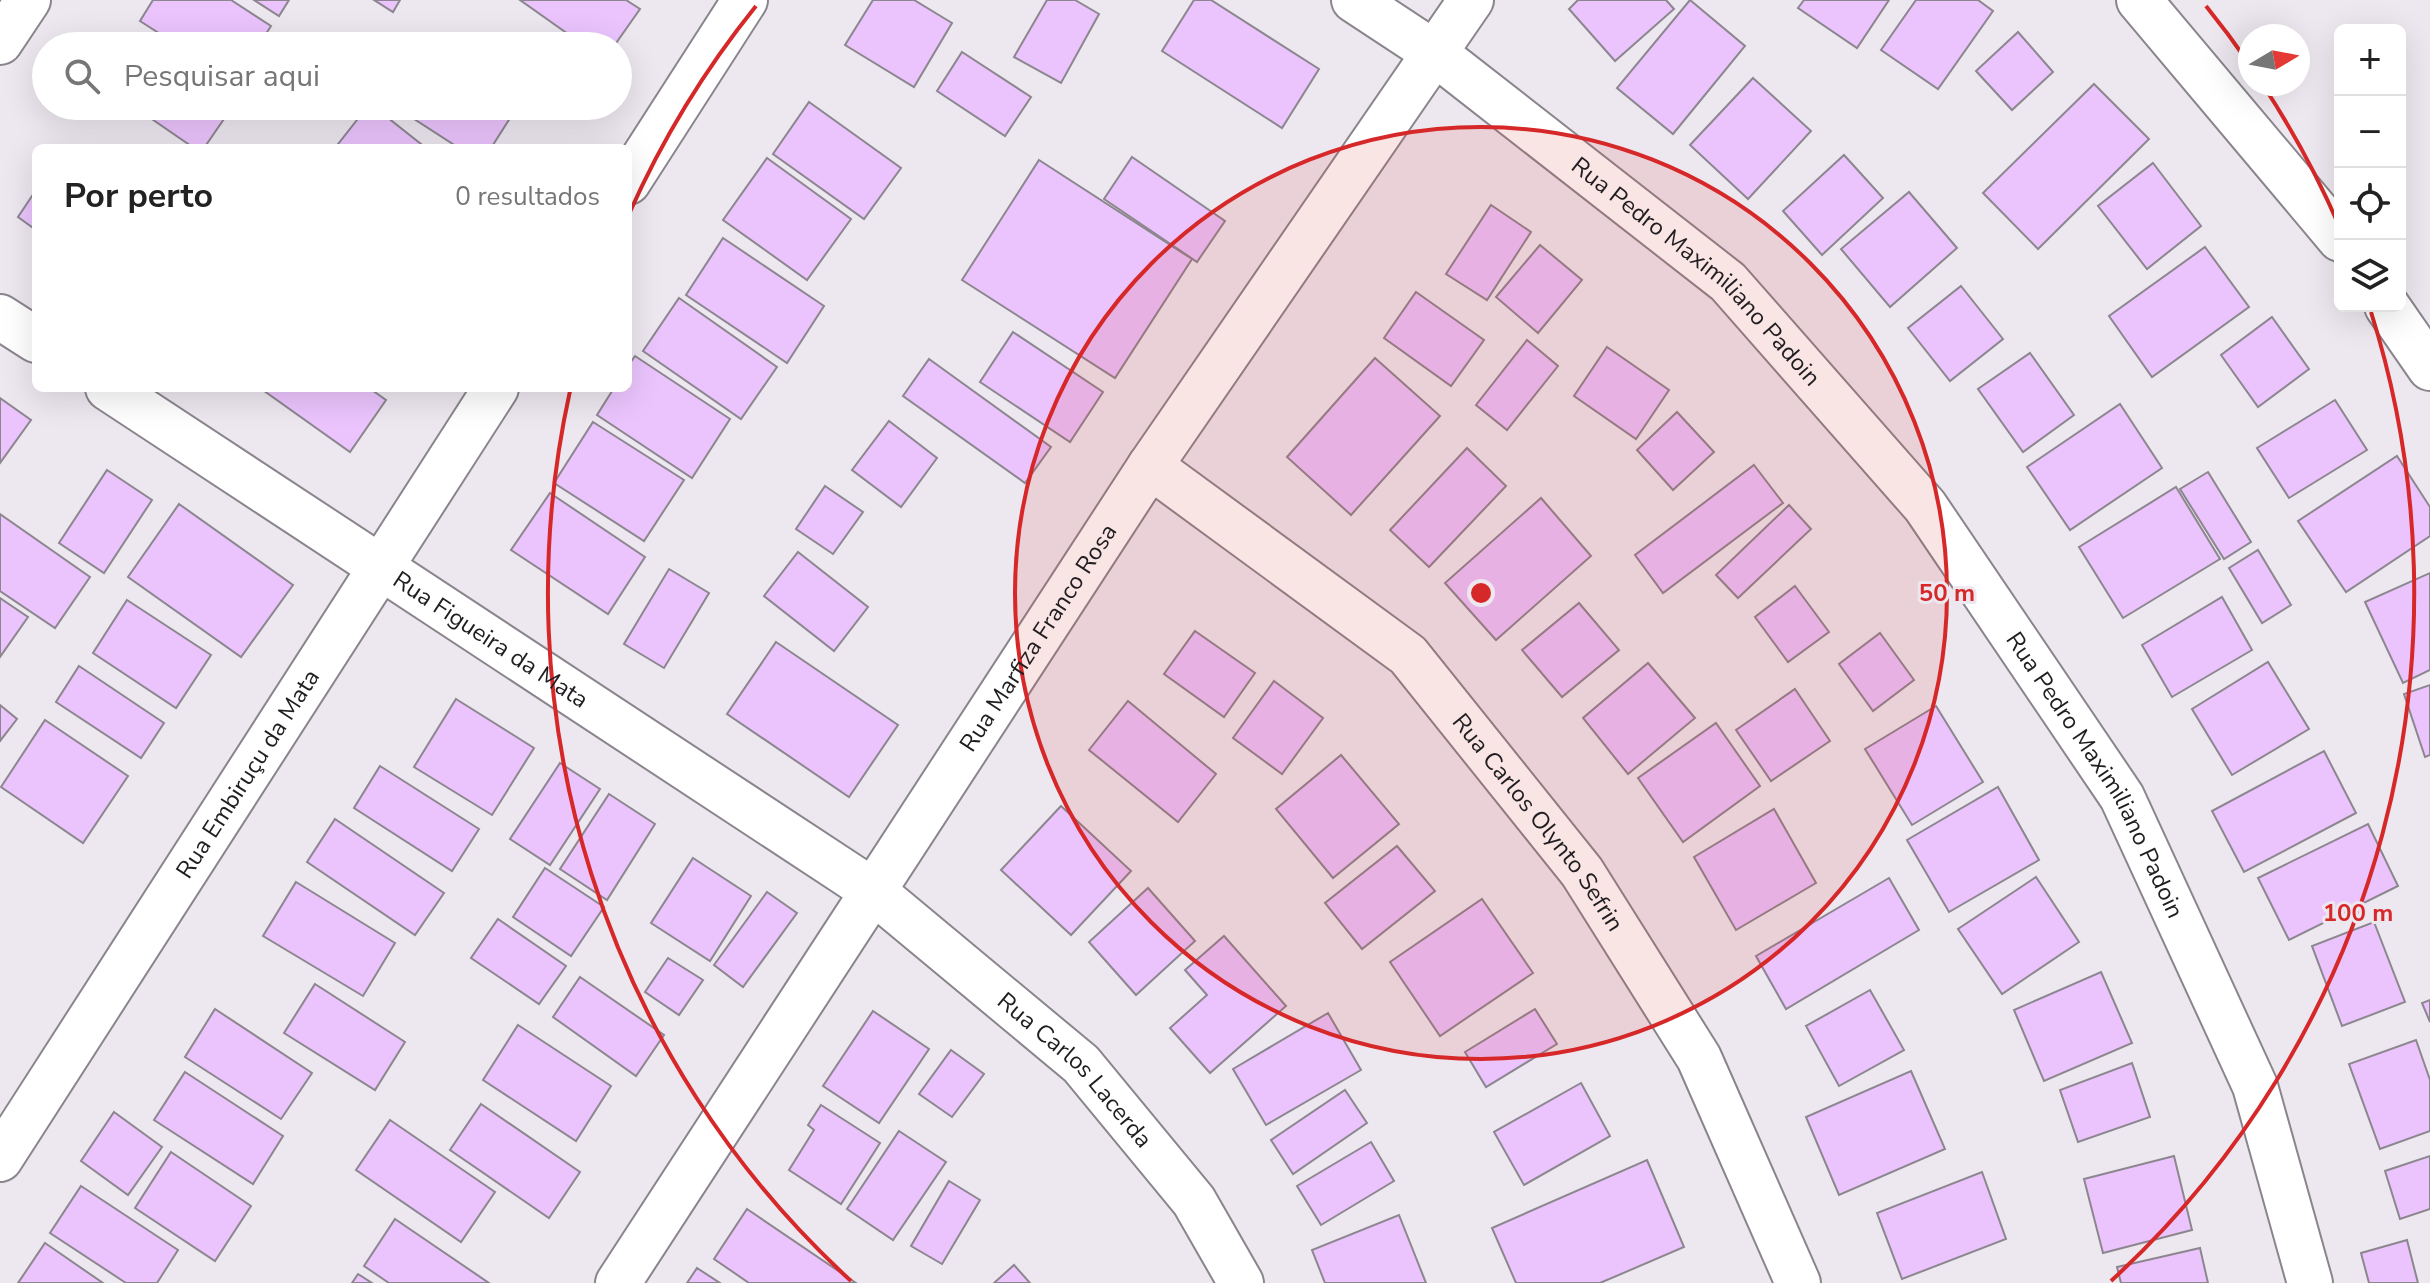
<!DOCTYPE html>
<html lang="pt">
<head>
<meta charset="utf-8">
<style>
	:root { --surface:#fff; --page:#f2f2f2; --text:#222; --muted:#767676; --line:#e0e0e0 }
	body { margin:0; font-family:"Nunito Sans",sans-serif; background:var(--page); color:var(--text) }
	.controls { position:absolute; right:24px; top:24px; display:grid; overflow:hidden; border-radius:12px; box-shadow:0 8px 32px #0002 }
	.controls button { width:72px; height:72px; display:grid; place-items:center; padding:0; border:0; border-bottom:2px solid var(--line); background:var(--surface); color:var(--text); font:40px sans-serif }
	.compass { position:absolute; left:2238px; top:24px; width:72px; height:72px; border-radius:50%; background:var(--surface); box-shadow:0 8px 32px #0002; rotate:80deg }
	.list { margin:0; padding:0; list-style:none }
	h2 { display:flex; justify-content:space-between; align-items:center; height:104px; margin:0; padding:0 32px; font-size:34px }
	h2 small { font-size:26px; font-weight:400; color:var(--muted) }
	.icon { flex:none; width:44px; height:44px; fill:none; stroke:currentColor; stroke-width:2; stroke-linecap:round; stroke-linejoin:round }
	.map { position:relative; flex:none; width:2430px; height:1283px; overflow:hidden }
	.search { position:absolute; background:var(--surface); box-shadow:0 8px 32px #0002; left:32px; top:32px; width:600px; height:88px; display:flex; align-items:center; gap:20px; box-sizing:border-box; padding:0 28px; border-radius:44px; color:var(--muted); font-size:30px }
	.panel { position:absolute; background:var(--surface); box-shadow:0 8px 32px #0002; left:32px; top:144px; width:600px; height:248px; border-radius:12px }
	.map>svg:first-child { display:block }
	.building { fill:#ebc4fd; stroke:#8c868f; stroke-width:2 }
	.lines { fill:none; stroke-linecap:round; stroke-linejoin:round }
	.minor-casing { stroke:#8a858d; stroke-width:48 }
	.tertiary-casing { stroke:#8a858d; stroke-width:48 }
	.minor { stroke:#fff; stroke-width:44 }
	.tertiary { stroke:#fff; stroke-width:44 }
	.ring { fill:none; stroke:#d62828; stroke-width:4 }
	.labels { text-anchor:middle; stroke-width:6; stroke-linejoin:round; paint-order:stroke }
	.street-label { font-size:24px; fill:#201d21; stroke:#ede7f0 }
	.centre { fill:#d62828; stroke:#ede7f0; stroke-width:4 }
	.ring-label { font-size:24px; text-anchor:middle; font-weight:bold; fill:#d62828; stroke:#ede7f0; stroke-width:6; stroke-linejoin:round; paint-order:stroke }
</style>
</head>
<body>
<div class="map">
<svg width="2430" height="1283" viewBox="0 0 2430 1283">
	<rect width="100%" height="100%" fill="#ede7f0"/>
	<!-- building -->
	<g class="building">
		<path d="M153,0H231L271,26L258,46H179L140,21Z"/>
		<path d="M254,0H289L279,16Z"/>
		<path d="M374,0H400L393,12Z"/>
		<path d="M520,0H626L640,9L614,46H585Z"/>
		<path d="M873,0H914L952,23L914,87L845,45Z"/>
		<path d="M1047,0H1075L1099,14L1061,83L1014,57Z"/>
		<path d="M1194,0H1211L1319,69L1282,128L1162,51Z"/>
		<path d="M1578,0H1666L1674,9L1615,61L1569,9Z"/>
		<path d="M1690,0L1745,46L1673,134L1617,88Z"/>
		<path d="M1804,0H1889L1857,48L1798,8Z"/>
		<path d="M1916,0H1978L1993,11L1938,89L1881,50Z"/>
		<path d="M2018,32L2053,72L2012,110L1976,71Z"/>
		<path d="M962,52L1031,97L1005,136L937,91Z"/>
		<path d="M1753,78L1811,131L1748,199L1690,145Z"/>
		<path d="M2094,84L2149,139L2038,249L1983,193Z"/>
		<path d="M809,102L901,168L864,219L773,154Z"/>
		<path d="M133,106H211L226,116L204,148H194Z"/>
		<path d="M368,106H373L426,148H335Z"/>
		<path d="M394,106H498L512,115L491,148H459Z"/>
		<path d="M1844,155L1883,198L1822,255L1783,211Z"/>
		<path d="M1132,157L1225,221L1197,262L1104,199Z"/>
		<path d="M767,158L851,219L807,280L723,220Z"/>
		<path d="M1039,160L1192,259L1115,378L962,280Z"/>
		<path d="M2153,163L2201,226L2147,269L2098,206Z"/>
		<path d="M36,190V230L18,217Z"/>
		<path d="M1909,192L1957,248L1890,307L1841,249Z"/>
		<path d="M1491,205L1531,232L1487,300L1446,274Z"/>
		<path d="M723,238L824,306L787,363L686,295Z"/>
		<path d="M1540,245L1582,280L1538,333L1496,297Z"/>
		<path d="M2205,247L2249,307L2152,377L2109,316Z"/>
		<path d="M1961,286L2003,339L1950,381L1908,328Z"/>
		<path d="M1416,292L1484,340L1451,386L1384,338Z"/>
		<path d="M679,298L777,367L741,419L643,351Z"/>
		<path d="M2272,317L2309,369L2258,407L2221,355Z"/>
		<path d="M1013,332L1103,392L1070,442L980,382Z"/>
		<path d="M1527,340L1558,366L1507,430L1476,405Z"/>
		<path d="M1607,347L1669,390L1636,439L1574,396Z"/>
		<path d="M2030,353L2074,415L2023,452L1978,389Z"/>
		<path d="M635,356L730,419L692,478L597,415L614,388H628V366Z"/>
		<path d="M1375,358L1440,416L1351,515L1287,457Z"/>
		<path d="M929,359L1051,447L1025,483L903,396Z"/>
		<path d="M260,388H369L386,400L350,452Z"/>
		<path d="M0,398L31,420L0,463Z"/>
		<path d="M2335,400L2367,450L2289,498L2257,448Z"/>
		<path d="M2120,404L2162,468L2070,530L2027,467Z"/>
		<path d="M1677,412L1714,452L1673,490L1637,450Z"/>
		<path d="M889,421L937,458L901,507L852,470Z"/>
		<path d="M593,422L684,480L644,541L554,483Z"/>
		<path d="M1467,448L1506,486L1429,567L1390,530Z"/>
		<path d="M2397,456L2430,507V536L2346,592L2298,521Z"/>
		<path d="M1754,465L1783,503L1663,593L1635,555Z"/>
		<path d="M107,470L152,500L104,573L59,543Z"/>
		<path d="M2208,472L2251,542L2224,559L2180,489Z"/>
		<path d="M825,486L863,512L833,554L796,529Z"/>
		<path d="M2176,487L2220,559L2123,618L2079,547Z"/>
		<path d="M550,493L645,557L608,614L511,550Z"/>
		<path d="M1541,498L1591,556L1496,640L1445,583Z"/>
		<path d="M179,504L293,585L241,657L128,577Z"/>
		<path d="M1789,505L1811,529L1738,598L1716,575Z"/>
		<path d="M0,514L90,577L55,628L0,591Z"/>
		<path d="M2258,550L2291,605L2262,623L2229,568Z"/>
		<path d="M798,552L868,607L834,651L764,596Z"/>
		<path d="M669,569L709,593L664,668L624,644Z"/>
		<path d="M2430,573V670L2403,683L2365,602Z"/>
		<path d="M1795,586L1829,632L1788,662L1755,617Z"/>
		<path d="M2222,597L2252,650L2172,697L2142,645Z"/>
		<path d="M0,598L28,617L0,657Z"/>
		<path d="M127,600L211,655L176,708L93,653Z"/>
		<path d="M1579,603L1619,650L1562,697L1522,650Z"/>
		<path d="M1195,631L1255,673L1224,717L1164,674Z"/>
		<path d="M1880,633L1914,680L1873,711L1839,664Z"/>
		<path d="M776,642L898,725L849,797L727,714Z"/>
		<path d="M2268,662L2309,729L2232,775L2192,709Z"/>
		<path d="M1648,663L1695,718L1628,774L1583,718Z"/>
		<path d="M79,666L164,723L141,758L56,702Z"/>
		<path d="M1274,681L1323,718L1282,774L1233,738Z"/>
		<path d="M2430,685V755L2425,757L2404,694Z"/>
		<path d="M1795,689L1830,741L1771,781L1736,730Z"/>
		<path d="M456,699L534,748L492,815L414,767Z"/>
		<path d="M1128,701L1216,774L1178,822L1089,750Z"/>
		<path d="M0,705L17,719L0,741Z"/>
		<path d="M1936,706L1983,782L1912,825L1865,749Z"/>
		<path d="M45,720L128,776L83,843L1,787Z"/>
		<path d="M1716,723L1760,786L1683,842L1638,778Z"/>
		<path d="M2324,751L2356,813L2244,872L2212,811Z"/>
		<path d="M1341,755L1399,824L1333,878L1276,809Z"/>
		<path d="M560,763L600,789L550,865L510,839Z"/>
		<path d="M380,766L479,829L452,871L354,808Z"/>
		<path d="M1998,787L2039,860L1949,912L1907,840Z"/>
		<path d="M609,794L655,824L607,900L560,869Z"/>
		<path d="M1061,806L1131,871L1071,935L1001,870Z"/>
		<path d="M1774,809L1816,883L1736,930L1694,857Z"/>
		<path d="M335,819L444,893L415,935L307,862Z"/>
		<path d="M2368,824L2398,886L2289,940L2258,878Z"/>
		<path d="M1397,846L1435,891L1362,949L1325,903Z"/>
		<path d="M693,858L751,896L710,961L651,923Z"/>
		<path d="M545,868L604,907L571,956L513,917Z"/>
		<path d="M2036,877L2079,942L2002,994L1958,929Z"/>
		<path d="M1889,878L1919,930L1786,1009L1756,956Z"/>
		<path d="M296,882L395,943L363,996L263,936Z"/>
		<path d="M1148,888L1195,941L1136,995L1089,942Z"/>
		<path d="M767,892L797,913L743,987L714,965Z"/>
		<path d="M1482,899L1533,973L1440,1036L1390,962Z"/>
		<path d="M498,919L566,966L539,1004L471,958Z"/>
		<path d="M2374,922L2405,1002L2342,1026L2312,946Z"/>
		<path d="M1224,936L1286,1006L1210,1073L1170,1028L1207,995L1185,970Z"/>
		<path d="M668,958L703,980L679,1015L645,992Z"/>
		<path d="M2101,972L2132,1043L2044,1081L2014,1010Z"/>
		<path d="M580,977L664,1035L636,1076L553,1017Z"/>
		<path d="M315,984L405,1042L375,1090L284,1033Z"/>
		<path d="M1870,990L1904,1050L1839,1086L1806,1026Z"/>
		<path d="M2430,1000V1022L2422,1003Z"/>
		<path d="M215,1009L312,1073L281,1119L185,1057Z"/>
		<path d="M1535,1009L1557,1044L1486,1087L1465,1052Z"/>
		<path d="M873,1011L929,1049L879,1123L823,1086Z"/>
		<path d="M1328,1013L1361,1070L1266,1125L1233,1069Z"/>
		<path d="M518,1025L611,1086L576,1141L483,1080Z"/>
		<path d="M2416,1040L2430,1080V1131L2380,1149L2349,1064Z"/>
		<path d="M951,1050L984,1074L952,1117L919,1094Z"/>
		<path d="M2132,1063L2150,1117L2078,1142L2060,1090Z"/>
		<path d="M1911,1071L1945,1149L1839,1195L1806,1117Z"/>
		<path d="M185,1072L283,1136L253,1184L154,1120Z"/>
		<path d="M1581,1083L1610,1136L1524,1185L1494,1132Z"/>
		<path d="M1345,1090L1367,1123L1293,1174L1271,1140Z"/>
		<path d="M481,1104L580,1172L549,1218L450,1150Z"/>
		<path d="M821,1105L880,1143L841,1204L789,1170L814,1130L808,1125Z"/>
		<path d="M114,1112L162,1147L128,1195L81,1161Z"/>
		<path d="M390,1120L495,1192L461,1242L356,1170Z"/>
		<path d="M899,1131L946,1162L893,1240L847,1209Z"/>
		<path d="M1371,1142L1394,1181L1321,1225L1297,1186Z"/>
		<path d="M171,1152L251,1206L215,1261L135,1208Z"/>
		<path d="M2174,1156L2192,1230L2103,1253L2084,1179Z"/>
		<path d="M2430,1156V1209L2400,1219L2385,1171Z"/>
		<path d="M1647,1160L1684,1247L1600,1283H1516L1492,1228Z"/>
		<path d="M1982,1172L2006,1239L1902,1279L1877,1213Z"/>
		<path d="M949,1181L980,1200L942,1264L911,1246Z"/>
		<path d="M81,1186L178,1250L157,1283H126L50,1233Z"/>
		<path d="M747,1209L856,1283H749L714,1259Z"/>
		<path d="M1399,1215L1426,1283H1325L1312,1250Z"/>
		<path d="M395,1219L489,1283H389L364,1266Z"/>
		<path d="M2407,1240L2418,1283H2369L2361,1253Z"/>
		<path d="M45,1243L103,1283H18Z"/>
		<path d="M2200,1248L2208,1283H2121L2117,1267Z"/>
		<path d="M1014,1265L1030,1283H994Z"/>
		<path d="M697,1268L720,1283H687Z"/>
		<path d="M358,1274L372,1283H352Z"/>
	</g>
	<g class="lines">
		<defs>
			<g id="minor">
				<path id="s1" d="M1354,0L1436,54L1728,282L1925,506L2122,797L2255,1086L2310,1283"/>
				<path d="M2139,0L2340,239"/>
				<path d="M0,42L28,0"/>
				<path d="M628,182L745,0"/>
				<path d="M2387,306L2430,368"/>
				<path d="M0,317L36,340"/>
				<path id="s2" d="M108,388L873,891L1081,1064L1194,1201L1241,1283"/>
				<path id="s3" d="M1150,466L1408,655L1582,872L1699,1058L1798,1283"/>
				<path id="s4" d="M0,1159L496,388"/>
			</g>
			<g id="tertiary">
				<path id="s5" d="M618,1283L1150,466L1471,0"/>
			</g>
		</defs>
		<!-- minor casing -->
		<use href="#minor" class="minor-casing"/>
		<!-- tertiary casing -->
		<use href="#tertiary" class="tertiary-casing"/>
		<!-- minor -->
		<use href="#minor" class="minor"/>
		<!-- tertiary -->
		<use href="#tertiary" class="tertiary"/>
	</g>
	<!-- distance rings -->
	<circle cx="1481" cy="593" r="466" fill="#d62828" fill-opacity=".12"/>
	<g class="ring">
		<circle cx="1481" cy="593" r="466"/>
		<path d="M851 1281A933 933 0 0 1 570 391M629 214A933 933 0 0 1 756 6M2206 6A933 933 0 0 1 2250 65M2263 85A933 933 0 0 1 2340 228M2371 312A933 933 0 0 1 2111 1281"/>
	</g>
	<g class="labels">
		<!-- street labels -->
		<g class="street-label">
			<text dy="8" stroke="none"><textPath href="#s1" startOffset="438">Rua Pedro Maximiliano Padoin</textPath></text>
			<text dy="8" stroke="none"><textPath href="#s5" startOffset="770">Rua Marfiza Franco Rosa</textPath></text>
			<text dy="8" stroke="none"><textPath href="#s2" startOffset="458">Rua Figueira da Mata</textPath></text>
			<text dy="8" stroke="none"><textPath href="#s4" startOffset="458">Rua Embiruçu da Mata</textPath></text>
			<text dy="8" stroke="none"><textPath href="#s1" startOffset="1086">Rua Pedro Maximiliano Padoin</textPath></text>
			<text dy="8" stroke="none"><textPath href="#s3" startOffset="532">Rua Carlos Olynto Sefrin</textPath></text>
			<text dy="8" stroke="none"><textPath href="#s2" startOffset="1186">Rua Carlos Lacerda</textPath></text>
		</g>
	</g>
	<circle cx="1481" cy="593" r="12" class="centre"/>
	<g class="ring-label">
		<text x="1947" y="601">50 m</text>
		<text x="2358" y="921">100 m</text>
	</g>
</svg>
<div class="controls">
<button>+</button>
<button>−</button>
<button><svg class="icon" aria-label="locate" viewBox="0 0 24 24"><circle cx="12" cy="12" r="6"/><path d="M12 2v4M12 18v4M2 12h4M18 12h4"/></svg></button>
<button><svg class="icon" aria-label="layers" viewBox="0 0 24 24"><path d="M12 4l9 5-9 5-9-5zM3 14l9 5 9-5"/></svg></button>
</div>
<svg class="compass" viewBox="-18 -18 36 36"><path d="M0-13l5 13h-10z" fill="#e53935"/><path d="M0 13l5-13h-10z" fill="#767676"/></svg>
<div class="search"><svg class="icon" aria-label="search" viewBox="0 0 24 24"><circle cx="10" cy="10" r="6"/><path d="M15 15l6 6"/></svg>Pesquisar aqui</div>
<section class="panel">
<h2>Por perto<small>0 resultados</small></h2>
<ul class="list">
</ul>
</section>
</div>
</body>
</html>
